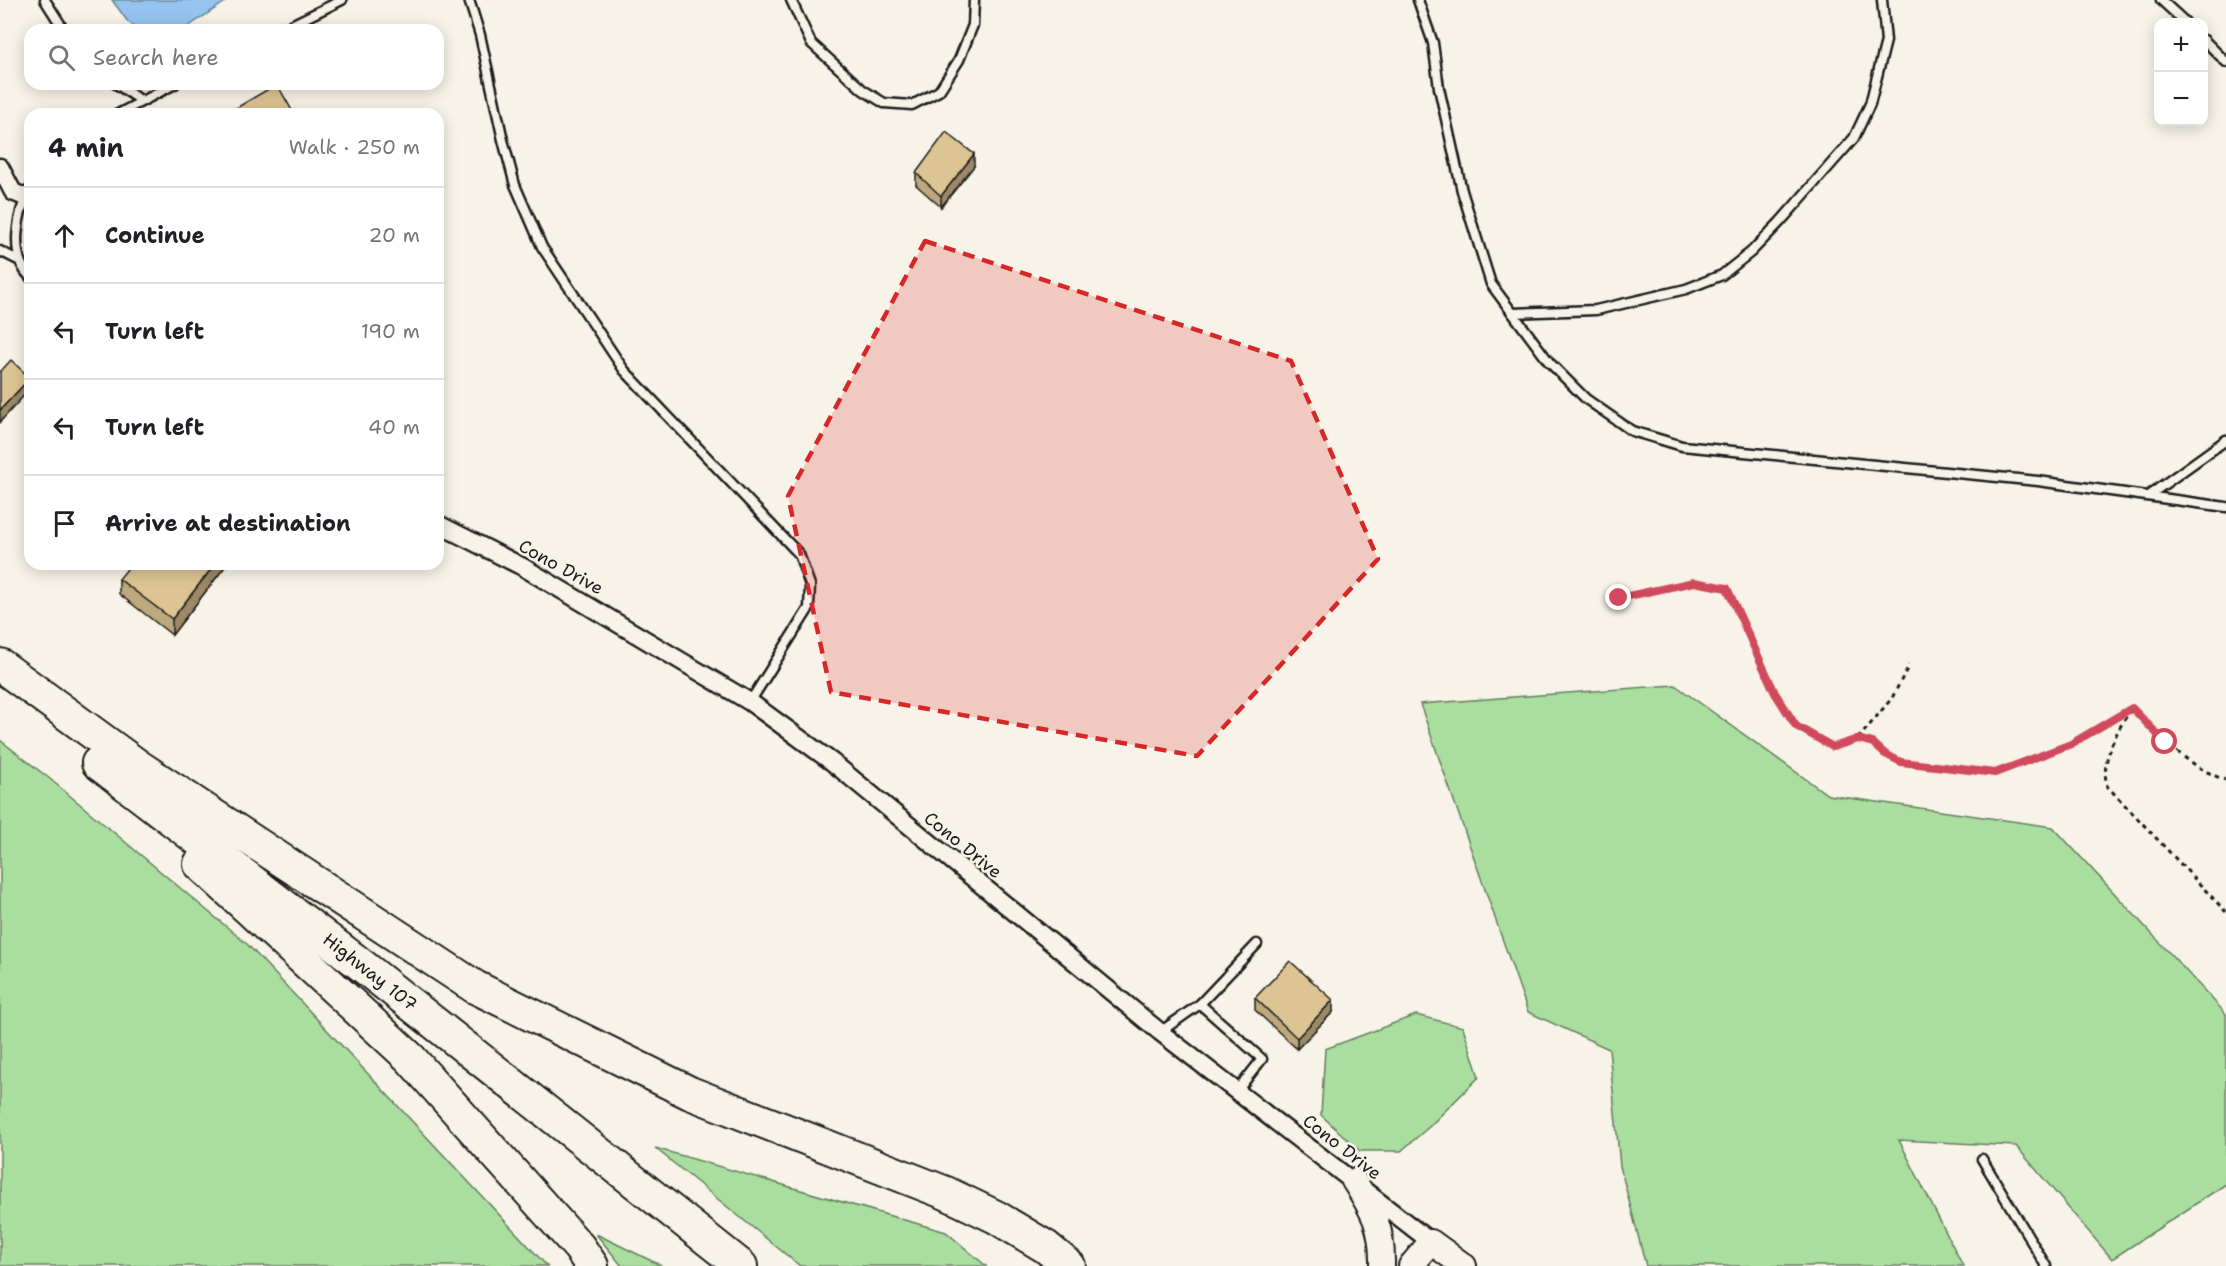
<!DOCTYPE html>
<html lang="en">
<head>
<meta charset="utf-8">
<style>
	:root { --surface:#fff; --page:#f2f2f2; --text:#202124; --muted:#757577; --line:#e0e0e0 }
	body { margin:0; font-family:"Shantell Sans",sans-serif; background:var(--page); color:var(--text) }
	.controls { position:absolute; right:18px; top:18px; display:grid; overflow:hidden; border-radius:12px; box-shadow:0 3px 15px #0003 }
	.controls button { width:54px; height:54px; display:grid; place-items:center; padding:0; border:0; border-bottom:2px solid var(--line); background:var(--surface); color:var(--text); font:30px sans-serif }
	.stop { position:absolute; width:18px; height:18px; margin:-14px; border:4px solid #d1495b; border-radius:50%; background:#fff }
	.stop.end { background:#d1495b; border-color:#fff; box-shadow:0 2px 6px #0008 }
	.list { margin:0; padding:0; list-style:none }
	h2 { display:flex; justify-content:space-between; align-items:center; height:78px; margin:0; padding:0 24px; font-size:26px }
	h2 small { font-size:20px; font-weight:400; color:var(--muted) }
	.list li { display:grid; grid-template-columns:39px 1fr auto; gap:18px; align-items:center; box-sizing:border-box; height:96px; padding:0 24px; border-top:2px solid var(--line) }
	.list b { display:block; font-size:22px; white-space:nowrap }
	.list em { font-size:20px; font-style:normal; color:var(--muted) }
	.icon { flex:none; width:33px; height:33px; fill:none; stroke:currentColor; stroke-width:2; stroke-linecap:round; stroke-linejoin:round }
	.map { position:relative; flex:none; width:2226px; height:1266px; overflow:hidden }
	.search { position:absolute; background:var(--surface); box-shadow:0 3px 15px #0003; left:24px; top:24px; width:420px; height:66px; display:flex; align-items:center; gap:15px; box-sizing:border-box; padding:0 21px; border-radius:18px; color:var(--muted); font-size:22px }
	.panel { position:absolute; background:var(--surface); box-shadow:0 3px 15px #0003; left:24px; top:108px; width:420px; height:462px; border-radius:18px }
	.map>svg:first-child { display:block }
	.green { fill:#aade9f; stroke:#637d5e; stroke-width:1.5 }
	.water { fill:#94c4ef; stroke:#64819b; stroke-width:1.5 }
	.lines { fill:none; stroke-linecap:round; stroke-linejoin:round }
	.lane-casing { stroke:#1c1c1c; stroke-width:13 }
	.street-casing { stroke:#1c1c1c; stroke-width:21 }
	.secondary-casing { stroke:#1c1c1c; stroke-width:28 }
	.highway-casing { stroke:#1c1c1c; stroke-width:36 }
	.path { stroke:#1c1c1c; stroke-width:3; stroke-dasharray:4.5 4.5; stroke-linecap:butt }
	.lane { stroke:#f7f3e8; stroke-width:8 }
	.street { stroke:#f7f3e8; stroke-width:16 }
	.secondary { stroke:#f7f3e8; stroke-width:24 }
	.highway { stroke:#f7f3e8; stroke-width:32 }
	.wall { fill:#bea97e; stroke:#1c1c1c; stroke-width:1.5 }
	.shaded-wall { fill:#9b8967; stroke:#1c1c1c; stroke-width:1.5 }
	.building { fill:#ddc493; stroke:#1c1c1c; stroke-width:1.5 }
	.route { stroke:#d1495b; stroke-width:8 }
	.marked { fill:#d62828; fill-opacity:0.2; stroke:#d62828; stroke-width:4.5; stroke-dasharray:12 8; stroke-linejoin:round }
	.labels { text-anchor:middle; stroke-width:5; stroke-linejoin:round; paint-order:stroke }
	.street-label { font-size:18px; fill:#1c1c1c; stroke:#f7f3e8 }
</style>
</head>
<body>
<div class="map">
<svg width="2226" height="1266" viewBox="0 0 2226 1266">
	<rect width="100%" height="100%" fill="#f7f3e8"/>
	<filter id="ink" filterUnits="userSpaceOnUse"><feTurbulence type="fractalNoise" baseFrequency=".0167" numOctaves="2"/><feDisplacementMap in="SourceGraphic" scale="12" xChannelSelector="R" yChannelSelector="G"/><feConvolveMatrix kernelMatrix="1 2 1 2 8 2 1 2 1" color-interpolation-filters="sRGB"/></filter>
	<g filter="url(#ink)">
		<!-- green -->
		<g class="green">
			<path d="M1675,685L1828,795L2053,827L2226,1014V1184L2112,1259L2016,1146L1899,1140L1963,1266H1646L1620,1166L1609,1049L1528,1012L1420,704Z"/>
			<path d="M0,740L50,779L247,944L547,1266H0Z"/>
			<path d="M1416,1015L1463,1027L1479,1077L1430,1126L1401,1151H1360L1321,1115L1325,1049Z"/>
			<path d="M655,1148L946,1232L986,1266H800Z"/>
			<path d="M596,1234L662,1266H622Z"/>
		</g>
		<!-- water -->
		<path class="water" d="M112,0H228L183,30H139L128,22Z"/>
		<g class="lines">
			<defs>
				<g id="lane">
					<path d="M45,0L64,30"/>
					<path d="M469,0L480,35L503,140L515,185L542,247L624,370L799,554L810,585L809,608L750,702"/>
					<path d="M791,0L811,43L863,90L884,103L912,105L939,91L959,60L973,25L974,0"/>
					<path d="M1418,0L1433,43L1439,88L1462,191L1491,284L1549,362L1586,399L1632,431L1682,446L2038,481L2226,507"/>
					<path d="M2161,0L2185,22"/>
					<path d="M281,30L342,0"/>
					<path d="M2204,40L2226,62"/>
					<path d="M116,84L142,101"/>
					<path d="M118,114L175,84"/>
					<path d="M30,189C17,213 9,256 30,277"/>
					<path d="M0,251L18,260"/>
					<path d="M1513,313L1596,310L1686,289L1722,275L1751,252L1780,222L1854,138L1870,104L1886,41L1882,0"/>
					<path d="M2148,496L2226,440"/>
					<path d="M1200,1004L1262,1059L1237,1091"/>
					<path d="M1160,1032L1200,1004L1257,944"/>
					<path d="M1982,1159L2046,1266"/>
				</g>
				<g id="street">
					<path d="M0,167L13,192L25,197"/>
					<path d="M438,524L523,567L750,702L832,762L1160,1032L1431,1242"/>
				</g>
				<g id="secondary">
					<path d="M1354,1181C1374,1212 1383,1229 1382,1266"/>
					<path d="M1411,1266L1431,1242L1464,1266"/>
				</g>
				<g id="highway">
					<path d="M0,665L138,766L475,987L690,1093L946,1193L996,1217L1046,1247L1069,1266"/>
					<path d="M98,763L360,964L741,1266"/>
					<path d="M200,864L410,1058L579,1247L592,1266"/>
				</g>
			</defs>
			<!-- lane casing -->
			<use href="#lane" class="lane-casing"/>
			<!-- street casing -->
			<use href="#street" class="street-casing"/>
			<!-- secondary casing -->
			<use href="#secondary" class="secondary-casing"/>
			<!-- highway casing -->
			<use href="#highway" class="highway-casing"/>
			<!-- path -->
			<g class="path">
				<path d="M1619,598L1694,582L1727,588L1775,693L1795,726L1833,747L1858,739L1873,743L1885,754L1901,762L1995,773L2071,744L2132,708C2160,736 2187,767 2226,780"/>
				<path d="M2131,709C2117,731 2100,760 2107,786L2226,912"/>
				<path d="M1858,739L1892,698L1909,665"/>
			</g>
			<!-- lane -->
			<use href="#lane" class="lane"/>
			<!-- street -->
			<use href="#street" class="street"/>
			<!-- secondary -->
			<use href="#secondary" class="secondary"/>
			<!-- highway -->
			<use href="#highway" class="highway"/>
		</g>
		<!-- wall -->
		<g class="wall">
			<path d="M974,166L941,207L916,185V173Z"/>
			<path d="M227,564L172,635L119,594V579Z"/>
			<path d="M1255,998L1333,1012L1297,1049L1255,1010Z"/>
		</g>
		<!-- shaded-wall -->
		<g class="shaded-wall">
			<path d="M974,154V166L941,207V196Z"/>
			<path d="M30,378V389L0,422V410Z"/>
			<path d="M215,564H227L172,635V619Z"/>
			<path d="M1333,1000V1012L1297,1049V1038Z"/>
		</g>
		<!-- building -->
		<g class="building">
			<path d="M277,84L294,114H226Z"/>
			<path d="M946,132L974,154L941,196L916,173Z"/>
			<path d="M11,360L30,378L0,410V372Z"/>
			<path d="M131,564H215L172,619L119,579Z"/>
			<path d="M1290,961L1333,1000L1297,1038L1255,998Z"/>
		</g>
	</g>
	<g class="lines" filter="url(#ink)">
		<!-- route -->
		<path class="route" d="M1619,598L1694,582L1727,588L1775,693L1796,726L1833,747L1858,739L1873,743L1885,754L1901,762L1995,773L2071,744L2132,708L2165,742"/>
	</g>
	<!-- marked area -->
	<path class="marked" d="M925,241L1291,361L1378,559L1197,756L831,692L788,496Z"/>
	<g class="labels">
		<!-- street labels -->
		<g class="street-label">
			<text transform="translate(561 567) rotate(29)" y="6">Cono Drive</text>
			<text transform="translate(963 845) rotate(39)" y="6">Cono Drive</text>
			<text transform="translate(370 972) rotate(38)" y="6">Highway 107</text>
			<text transform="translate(1342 1147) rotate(38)" y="6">Cono Drive</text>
		</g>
	</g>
</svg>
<div class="controls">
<button>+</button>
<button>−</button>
</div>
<div class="stop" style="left:2165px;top:742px"></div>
<div class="stop end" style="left:1619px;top:598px"></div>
<div class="search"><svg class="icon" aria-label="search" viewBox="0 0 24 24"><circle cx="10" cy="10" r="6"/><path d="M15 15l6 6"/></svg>Search here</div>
<section class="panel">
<h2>4 min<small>Walk · 250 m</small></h2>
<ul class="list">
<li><svg class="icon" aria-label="ahead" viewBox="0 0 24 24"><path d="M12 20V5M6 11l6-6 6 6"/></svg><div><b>Continue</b></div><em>20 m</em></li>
<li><svg class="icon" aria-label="left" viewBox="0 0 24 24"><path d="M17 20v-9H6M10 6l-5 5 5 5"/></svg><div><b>Turn left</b></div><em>190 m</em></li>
<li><svg class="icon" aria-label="left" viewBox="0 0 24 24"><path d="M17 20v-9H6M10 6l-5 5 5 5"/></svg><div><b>Turn left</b></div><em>40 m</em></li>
<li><svg class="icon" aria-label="arrive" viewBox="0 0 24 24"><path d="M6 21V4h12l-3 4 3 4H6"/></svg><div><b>Arrive at destination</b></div></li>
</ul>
</section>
</div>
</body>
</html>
